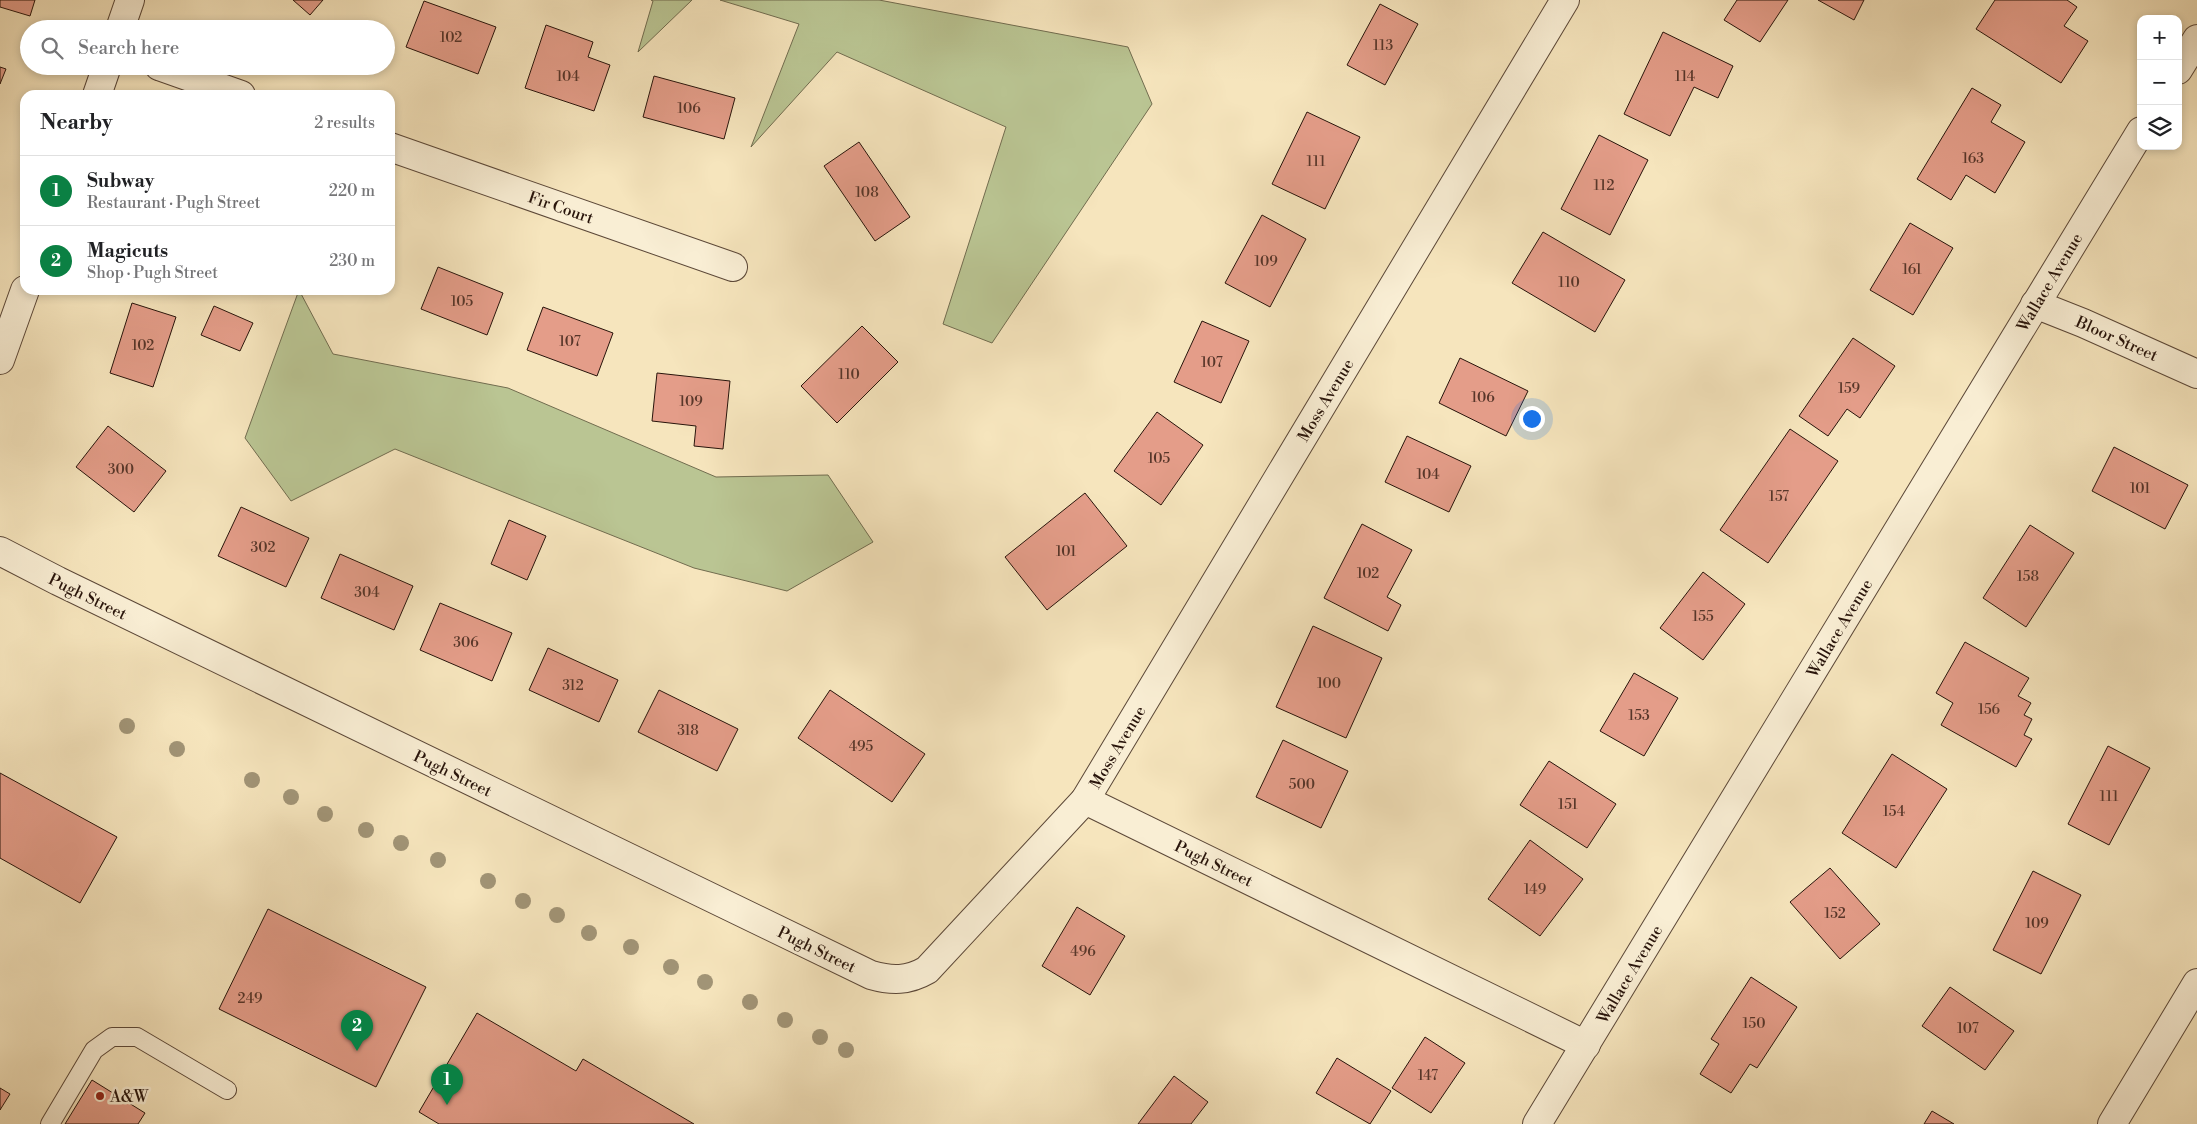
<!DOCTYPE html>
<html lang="en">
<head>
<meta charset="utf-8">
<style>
	:root { --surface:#fff; --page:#f2f2f2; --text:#202124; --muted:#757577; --line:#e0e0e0; --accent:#0b8043 }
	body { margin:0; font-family:"Libre Bodoni",serif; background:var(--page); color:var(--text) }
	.controls { position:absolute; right:15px; top:15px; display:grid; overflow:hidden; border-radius:10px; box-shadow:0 2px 8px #0003 }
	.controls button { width:45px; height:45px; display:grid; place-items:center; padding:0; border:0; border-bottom:1px solid var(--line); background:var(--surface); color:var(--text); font:25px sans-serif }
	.you { position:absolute; left:1531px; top:418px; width:18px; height:18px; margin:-12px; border:4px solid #fff; border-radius:50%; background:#1a73e8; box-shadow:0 0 0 8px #1a73e833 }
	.badge { display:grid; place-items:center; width:32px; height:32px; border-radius:50%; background:var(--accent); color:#fff; font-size:16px; font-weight:700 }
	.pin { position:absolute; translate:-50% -41px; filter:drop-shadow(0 1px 2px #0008) }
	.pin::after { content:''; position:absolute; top:26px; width:18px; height:15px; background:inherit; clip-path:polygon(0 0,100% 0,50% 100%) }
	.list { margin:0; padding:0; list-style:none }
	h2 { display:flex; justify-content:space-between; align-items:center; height:65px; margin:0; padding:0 20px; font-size:21px }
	h2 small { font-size:16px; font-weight:400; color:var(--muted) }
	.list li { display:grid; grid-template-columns:32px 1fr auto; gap:15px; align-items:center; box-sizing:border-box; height:70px; padding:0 20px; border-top:1px solid var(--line) }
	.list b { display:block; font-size:19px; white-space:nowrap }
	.list p { margin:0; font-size:16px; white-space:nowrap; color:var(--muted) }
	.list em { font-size:16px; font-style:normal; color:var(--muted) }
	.icon { flex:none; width:28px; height:28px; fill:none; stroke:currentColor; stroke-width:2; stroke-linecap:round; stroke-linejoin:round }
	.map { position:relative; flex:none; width:2197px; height:1124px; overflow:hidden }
	.search { position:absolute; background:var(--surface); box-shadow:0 2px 8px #0003; left:20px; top:20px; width:375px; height:55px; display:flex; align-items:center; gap:12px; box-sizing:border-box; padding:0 18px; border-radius:28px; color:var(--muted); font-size:19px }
	.panel { position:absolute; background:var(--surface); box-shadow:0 2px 8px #0003; left:20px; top:90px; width:375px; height:205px; border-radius:15px }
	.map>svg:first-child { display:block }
	.green { fill:#bac593; stroke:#716c4f }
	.building { fill:#e49d89; stroke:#28140b }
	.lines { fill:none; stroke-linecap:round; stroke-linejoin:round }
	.lane-casing { stroke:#5c4838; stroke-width:20 }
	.street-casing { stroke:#5c4838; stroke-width:30 }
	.lane { stroke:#f9eed4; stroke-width:18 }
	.street { stroke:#f9eed4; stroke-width:28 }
	.tree { fill:#a19476 }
	.poi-dot { fill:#8f2418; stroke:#f9eed4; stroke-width:2 }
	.labels { text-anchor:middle; stroke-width:5; stroke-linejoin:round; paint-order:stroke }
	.number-label { font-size:14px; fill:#57362a }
	.street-label { font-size:16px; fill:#28140b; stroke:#f9eed4 }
	.poi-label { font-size:16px; fill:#28140b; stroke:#f9eed4; text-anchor:start }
</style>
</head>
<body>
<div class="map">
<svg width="2197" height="1124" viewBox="0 0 2197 1124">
	<rect width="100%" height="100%" fill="#f6e5bd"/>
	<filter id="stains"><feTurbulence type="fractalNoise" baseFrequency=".004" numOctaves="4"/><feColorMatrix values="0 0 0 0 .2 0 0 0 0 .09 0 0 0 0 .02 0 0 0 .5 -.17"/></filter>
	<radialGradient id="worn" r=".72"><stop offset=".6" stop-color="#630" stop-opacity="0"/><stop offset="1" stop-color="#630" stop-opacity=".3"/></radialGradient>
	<!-- green -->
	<g class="green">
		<path d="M651,0H692L638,52L653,1Z"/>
		<path d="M720,0H879L1128,47L1152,104L992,343L943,324L1006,127L837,52L751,147L799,24Z"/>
		<path d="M299,290L333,354L508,388L716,477L828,475L873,542L787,591L694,568L395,449L291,501L245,438Z"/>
	</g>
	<!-- building -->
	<g class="building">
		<path d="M0,0H35L30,16L0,7Z"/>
		<path d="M293,0H323L310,15Z"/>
		<path d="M1737,0H1788L1760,42L1724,20Z"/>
		<path d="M1818,0H1864L1854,20Z"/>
		<path d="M1995,0H2067L2077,7L2064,26L2088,41L2061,83L1976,29Z"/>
		<path d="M424,1L496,27L478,74L406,47Z"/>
		<path d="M1380,4L1418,24L1385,85L1347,65Z"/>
		<path d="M546,25L593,42L588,57L610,65L594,111L525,88Z"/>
		<path d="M1663,32L1733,66L1718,98L1694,87L1670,136L1624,114Z"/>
		<path d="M0,67L6,69L0,84Z"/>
		<path d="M654,76L735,98L724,139L643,117Z"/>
		<path d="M1972,88L2001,105L1991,122L2025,142L1995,193L1966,175L1951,200L1917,179Z"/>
		<path d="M1307,112L1360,137L1325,209L1272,184Z"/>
		<path d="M1599,135L1648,160L1610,235L1561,209Z"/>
		<path d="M859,142L910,217L875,241L824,166Z"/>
		<path d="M1262,215L1306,239L1270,307L1225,283Z"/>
		<path d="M1910,223L1953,248L1913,315L1870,290Z"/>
		<path d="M1543,232L1625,280L1595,332L1512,283Z"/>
		<path d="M438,267L503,293L487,335L421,309Z"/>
		<path d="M132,303L176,317L153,387L110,373Z"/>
		<path d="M214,306L253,323L240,351L201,335Z"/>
		<path d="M543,307L613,333L597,376L527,350Z"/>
		<path d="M1202,321L1249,341L1221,403L1174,382Z"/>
		<path d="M862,326L898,362L837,423L801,386Z"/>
		<path d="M1853,338L1895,366L1860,418L1847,409L1828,436L1799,416Z"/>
		<path d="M1460,358L1528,391L1506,436L1439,403Z"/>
		<path d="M657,373L730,381L723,449L694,446L696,426L652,421Z"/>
		<path d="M1157,412L1203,445L1161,505L1114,471Z"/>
		<path d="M108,426L166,471L134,512L76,467Z"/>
		<path d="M1790,429L1838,461L1768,563L1720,530Z"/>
		<path d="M1407,436L1471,466L1449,512L1385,482Z"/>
		<path d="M2114,447L2188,485L2165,529L2092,491Z"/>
		<path d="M1085,493L1127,546L1047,610L1005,557Z"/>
		<path d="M241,507L309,538L286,587L218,556Z"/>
		<path d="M509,520L546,536L527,580L491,564Z"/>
		<path d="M1362,524L1412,550L1387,597L1401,605L1388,631L1324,598Z"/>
		<path d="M2030,525L2074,553L2026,627L1983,598Z"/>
		<path d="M340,554L413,586L394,630L321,598Z"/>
		<path d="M1703,572L1745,604L1703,660L1660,628Z"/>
		<path d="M440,603L512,633L492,681L420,650Z"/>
		<path d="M1313,626L1382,658L1346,738L1276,707Z"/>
		<path d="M1965,642L2029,678L2018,696L2031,703L2024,715L2032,719L2024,735L2032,739L2016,767L1941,725L1953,703L1936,693Z"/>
		<path d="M548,648L618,680L599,722L529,690Z"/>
		<path d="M1634,673L1678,698L1644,756L1600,731Z"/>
		<path d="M659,690L738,729L717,771L638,732Z"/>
		<path d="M830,690L925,754L892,802L798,738Z"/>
		<path d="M1283,740L1348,771L1321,828L1256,797Z"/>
		<path d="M2108,746L2150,768L2109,845L2068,824Z"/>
		<path d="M1892,754L1947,789L1896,868L1842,833Z"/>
		<path d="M1549,761L1616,804L1587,848L1520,805Z"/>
		<path d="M0,773L117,837L80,903L0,858Z"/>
		<path d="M1530,840L1583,879L1540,936L1488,899Z"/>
		<path d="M1830,868L1880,924L1840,959L1790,902Z"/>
		<path d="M2033,871L2081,895L2041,974L1993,950Z"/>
		<path d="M1077,907L1125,936L1090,995L1042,966Z"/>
		<path d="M268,909L426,987L376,1087L219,1009Z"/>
		<path d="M1751,977L1797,1007L1757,1068L1750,1064L1731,1093L1700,1074L1719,1044L1711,1039Z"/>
		<path d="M1950,987L2014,1031L1985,1070L1922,1026Z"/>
		<path d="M477,1013L576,1071L583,1059L694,1124H439L419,1112Z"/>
		<path d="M1425,1037L1465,1063L1431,1113L1392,1088Z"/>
		<path d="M1337,1058L1391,1091L1370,1124L1316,1093Z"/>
		<path d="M1174,1076L1208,1102L1191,1124H1138Z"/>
		<path d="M92,1080L145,1113L138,1124H65Z"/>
		<path d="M0,1088L10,1094L0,1110Z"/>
		<path d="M1932,1111L1954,1124H1924Z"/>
	</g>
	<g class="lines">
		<defs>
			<path id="lane" d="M50,1124L94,1050L112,1037H137L227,1090"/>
			<g id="street">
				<path d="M120,29L130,0"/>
				<path d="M159,66L241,95"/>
				<path d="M2178,70L2197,39"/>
				<path d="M97,95L107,66"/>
				<path d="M390,147L733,267"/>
				<path d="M2035,304L2083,323L2197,374"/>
				<path d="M0,360L25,290"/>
				<path d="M0,551L58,581L871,975C892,981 908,981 927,970L1085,800L1586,1045"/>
				<path d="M1085,800L1565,0"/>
				<path d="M1537,1124L2141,131"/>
				<path d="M2112,1124L2197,983"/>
			</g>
		</defs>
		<!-- lane casing -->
		<use href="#lane" class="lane-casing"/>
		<!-- street casing -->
		<use href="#street" class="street-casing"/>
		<!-- lane -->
		<use href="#lane" class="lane"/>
		<!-- street -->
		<use href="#street" class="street"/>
	</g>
	<!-- trees -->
	<g class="tree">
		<circle cx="127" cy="726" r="8"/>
		<circle cx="177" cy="749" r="8"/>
		<circle cx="252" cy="780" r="8"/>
		<circle cx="291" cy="797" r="8"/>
		<circle cx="325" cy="814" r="8"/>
		<circle cx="366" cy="830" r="8"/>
		<circle cx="401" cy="843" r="8"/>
		<circle cx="438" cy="860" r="8"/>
		<circle cx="488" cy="881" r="8"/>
		<circle cx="523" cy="901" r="8"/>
		<circle cx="557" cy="915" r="8"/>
		<circle cx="589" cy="933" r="8"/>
		<circle cx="631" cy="947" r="8"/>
		<circle cx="671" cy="967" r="8"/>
		<circle cx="705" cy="982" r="8"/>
		<circle cx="750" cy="1002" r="8"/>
		<circle cx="785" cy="1020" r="8"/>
		<circle cx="820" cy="1037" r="8"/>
		<circle cx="846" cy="1050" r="8"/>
	</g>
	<!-- markers -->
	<circle class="poi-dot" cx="100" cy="1096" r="5"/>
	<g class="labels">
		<!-- number labels -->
		<g class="number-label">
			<text x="451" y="42">102</text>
			<text x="1383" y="50">113</text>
			<text x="568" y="81">104</text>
			<text x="1685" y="81">114</text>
			<text x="689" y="113">106</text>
			<text x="1973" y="163">163</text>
			<text x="1316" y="166">111</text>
			<text x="1604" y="190">112</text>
			<text x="867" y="197">108</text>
			<text x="1266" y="266">109</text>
			<text x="1912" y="274">161</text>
			<text x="1569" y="287">110</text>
			<text x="462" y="306">105</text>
			<text x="570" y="346">107</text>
			<text x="143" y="350">102</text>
			<text x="1212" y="367">107</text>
			<text x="849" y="379">110</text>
			<text x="1849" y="393">159</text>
			<text x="1483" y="402">106</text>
			<text x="691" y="406">109</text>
			<text x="1159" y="463">105</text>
			<text x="121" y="474">300</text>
			<text x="1428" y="479">104</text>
			<text x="2140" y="493">101</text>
			<text x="1779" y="501">157</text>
			<text x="263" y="552">302</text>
			<text x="1066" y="556">101</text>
			<text x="1368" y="578">102</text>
			<text x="2028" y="581">158</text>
			<text x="367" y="597">304</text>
			<text x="1703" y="621">155</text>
			<text x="466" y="647">306</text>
			<text x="1329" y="688">100</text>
			<text x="573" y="690">312</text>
			<text x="1989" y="714">156</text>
			<text x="1639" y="720">153</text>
			<text x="688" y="735">318</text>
			<text x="861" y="751">495</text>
			<text x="1302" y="789">500</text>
			<text x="2109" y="801">111</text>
			<text x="1568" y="809">151</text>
			<text x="1894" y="816">154</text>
			<text x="1535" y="894">149</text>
			<text x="1835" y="918">152</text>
			<text x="2037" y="928">109</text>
			<text x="1083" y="956">496</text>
			<text x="250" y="1003">249</text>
			<text x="1754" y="1028">150</text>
			<text x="1968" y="1033">107</text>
			<text x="1428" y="1080">147</text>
		</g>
		<!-- street labels -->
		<g class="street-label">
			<text transform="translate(561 207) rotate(19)" y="6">Fir Court</text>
			<text transform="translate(2049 282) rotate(-59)" y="6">Wallace Avenue</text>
			<text transform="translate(2117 338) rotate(24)" y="6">Bloor Street</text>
			<text transform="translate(1325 400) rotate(-59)" y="6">Moss Avenue</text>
			<text transform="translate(88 596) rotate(26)" y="6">Pugh Street</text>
			<text transform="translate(1839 628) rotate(-59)" y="6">Wallace Avenue</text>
			<text transform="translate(1117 747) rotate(-59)" y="6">Moss Avenue</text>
			<text transform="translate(453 773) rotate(26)" y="6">Pugh Street</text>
			<text transform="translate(1214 863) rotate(26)" y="6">Pugh Street</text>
			<text transform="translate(817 949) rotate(26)" y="6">Pugh Street</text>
			<text transform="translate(1629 974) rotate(-59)" y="6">Wallace Avenue</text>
		</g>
		<!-- poi labels -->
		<g class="poi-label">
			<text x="110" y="1102">A&amp;W</text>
		</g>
	</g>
	<rect width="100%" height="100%" filter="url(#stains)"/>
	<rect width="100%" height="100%" fill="url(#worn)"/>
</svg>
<div class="controls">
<button>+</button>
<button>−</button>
<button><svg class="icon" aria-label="layers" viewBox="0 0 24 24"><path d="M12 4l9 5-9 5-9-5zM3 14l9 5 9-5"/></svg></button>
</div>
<div class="you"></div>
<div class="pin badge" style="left:447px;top:1105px">1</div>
<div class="pin badge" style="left:357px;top:1051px">2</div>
<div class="search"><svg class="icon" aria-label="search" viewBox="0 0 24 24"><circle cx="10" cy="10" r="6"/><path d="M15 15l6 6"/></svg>Search here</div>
<section class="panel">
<h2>Nearby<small>2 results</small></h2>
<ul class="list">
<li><span class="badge">1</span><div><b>Subway</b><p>Restaurant · Pugh Street</p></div><em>220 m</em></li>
<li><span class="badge">2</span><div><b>Magicuts</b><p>Shop · Pugh Street</p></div><em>230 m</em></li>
</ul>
</section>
</div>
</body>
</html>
